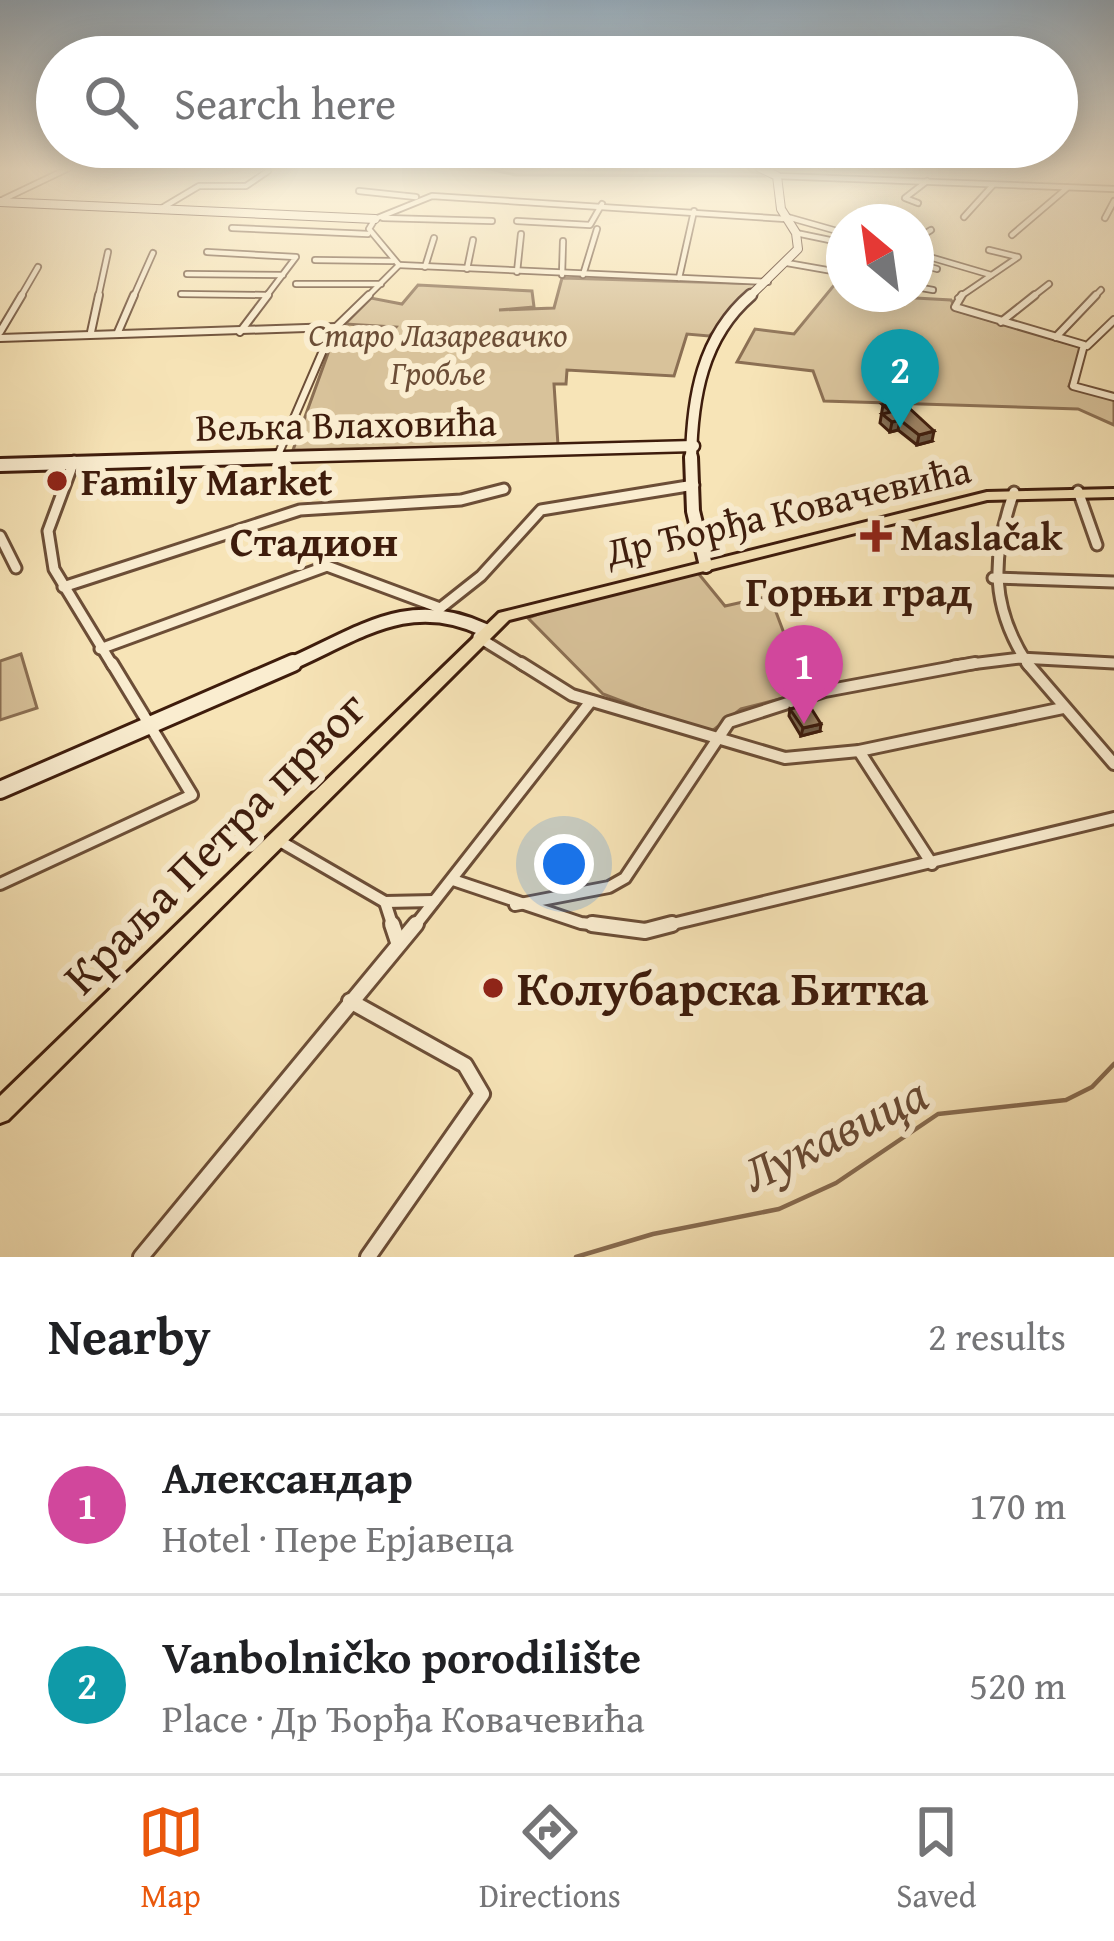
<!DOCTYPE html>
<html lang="en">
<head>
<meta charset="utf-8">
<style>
	:root { --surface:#fff; --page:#f2f2f2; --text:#202124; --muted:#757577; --line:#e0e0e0; --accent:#ea580c }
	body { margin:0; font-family:"Gentium Book Plus",serif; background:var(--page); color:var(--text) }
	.compass { position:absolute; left:826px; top:204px; width:108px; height:108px; border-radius:50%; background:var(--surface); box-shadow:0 6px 30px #0003; rotate:331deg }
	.you { position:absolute; left:564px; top:864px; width:42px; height:42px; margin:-30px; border:9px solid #fff; border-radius:50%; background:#1a73e8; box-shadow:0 0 0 18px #1a73e833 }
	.badge { display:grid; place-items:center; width:78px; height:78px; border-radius:50%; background:var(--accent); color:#fff; font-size:39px; font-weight:700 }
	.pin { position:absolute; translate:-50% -99px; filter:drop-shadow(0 3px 6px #0008) }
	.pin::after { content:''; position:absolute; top:63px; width:42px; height:36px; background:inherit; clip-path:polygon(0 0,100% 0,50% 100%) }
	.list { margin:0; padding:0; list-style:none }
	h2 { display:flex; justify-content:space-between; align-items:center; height:156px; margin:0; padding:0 48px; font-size:51px }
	h2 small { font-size:39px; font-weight:400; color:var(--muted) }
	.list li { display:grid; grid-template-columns:78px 1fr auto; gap:36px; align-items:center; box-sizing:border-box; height:180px; padding:0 48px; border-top:3px solid var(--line) }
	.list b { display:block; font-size:45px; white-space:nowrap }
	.list p { margin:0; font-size:39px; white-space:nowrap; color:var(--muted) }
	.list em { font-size:39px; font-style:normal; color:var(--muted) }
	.icon { flex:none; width:66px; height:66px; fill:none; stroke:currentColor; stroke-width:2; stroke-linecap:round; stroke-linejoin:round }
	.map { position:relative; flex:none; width:1114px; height:1257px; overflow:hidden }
	.search { position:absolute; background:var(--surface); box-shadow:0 6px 30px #0003; left:36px; right:36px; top:36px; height:132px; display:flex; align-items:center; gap:30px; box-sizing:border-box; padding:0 42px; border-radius:66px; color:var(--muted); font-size:45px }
	.sheet { height:516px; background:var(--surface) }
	nav { display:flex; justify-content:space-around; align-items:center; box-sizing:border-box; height:168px; border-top:3px solid var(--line); background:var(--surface); font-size:33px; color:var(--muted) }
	nav a { display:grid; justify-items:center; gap:6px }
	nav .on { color:var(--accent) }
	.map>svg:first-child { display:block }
	.green { fill:#d8c29a; stroke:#8b6f53; stroke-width:3 }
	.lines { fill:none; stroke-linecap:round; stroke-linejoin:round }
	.stream { stroke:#876b50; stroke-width:4.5 }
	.street-far4-casing { stroke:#6c4e37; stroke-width:8 }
	.street-far3-casing { stroke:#6c4e37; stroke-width:10 }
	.street-far2-casing { stroke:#6c4e37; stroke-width:15 }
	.street-far1-casing { stroke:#6c4e37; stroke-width:16 }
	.street-casing { stroke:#6c4e37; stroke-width:20 }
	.secondary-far3-casing { stroke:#3e1c0c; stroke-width:10 }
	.secondary-far2-casing { stroke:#3e1c0c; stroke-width:15 }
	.secondary-far1-casing { stroke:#3e1c0c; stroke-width:18 }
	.secondary-casing { stroke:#3e1c0c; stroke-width:22 }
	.primary-casing { stroke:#3e1c0c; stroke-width:6 }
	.street-far4 { stroke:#faedd0; stroke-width:4.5 }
	.street-far3 { stroke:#faedd0; stroke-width:6 }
	.street-far2 { stroke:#faedd0; stroke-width:9 }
	.street-far1 { stroke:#faedd0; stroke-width:10 }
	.street { stroke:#faedd0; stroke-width:14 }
	.secondary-far3 { stroke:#faedd0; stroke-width:8 }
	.secondary-far2 { stroke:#faedd0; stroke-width:10 }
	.secondary-far1 { stroke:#faedd0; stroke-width:12 }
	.secondary { stroke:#faedd0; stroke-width:16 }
	.primary { fill:#f7e4b7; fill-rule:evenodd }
	.wall { fill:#887257; stroke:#3e1c0c; stroke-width:3 }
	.shaded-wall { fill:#6f5c47; stroke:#3e1c0c; stroke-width:3 }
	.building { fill:#9e8465; stroke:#3e1c0c; stroke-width:3 }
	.poi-dot { fill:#8f2418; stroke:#faedd0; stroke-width:4.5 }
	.labels { text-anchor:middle; stroke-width:12; stroke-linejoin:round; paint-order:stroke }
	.far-park-label { font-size:33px; font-style:italic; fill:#6c4e37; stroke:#faedd0 }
	.street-label { font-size:39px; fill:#3e1c0c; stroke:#faedd0 }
	.poi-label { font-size:39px; font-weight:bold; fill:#3e1c0c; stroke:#faedd0; text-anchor:start }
	.neighbourhood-label { font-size:42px; font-weight:bold; fill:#3e1c0c; stroke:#faedd0 }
	.near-street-label { font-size:48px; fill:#3e1c0c; stroke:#faedd0 }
	.near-poi-label { font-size:48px; font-weight:bold; fill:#3e1c0c; stroke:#faedd0; text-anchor:start }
	.near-water-label { font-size:51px; font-style:italic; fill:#694a34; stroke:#faedd0 }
</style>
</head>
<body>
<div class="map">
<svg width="1114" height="1257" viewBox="0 0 1114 1257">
	<rect width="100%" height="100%" fill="#f7e4b7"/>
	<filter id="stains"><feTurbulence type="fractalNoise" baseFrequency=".00167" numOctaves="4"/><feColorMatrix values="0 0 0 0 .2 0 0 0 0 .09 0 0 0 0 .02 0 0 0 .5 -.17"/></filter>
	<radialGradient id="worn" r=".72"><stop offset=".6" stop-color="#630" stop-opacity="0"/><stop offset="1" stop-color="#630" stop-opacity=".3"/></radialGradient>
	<!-- green -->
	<g class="green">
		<path d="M486,168L756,172L762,176L515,175Z"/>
		<path d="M562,278L765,284L709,336L687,334L674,376L567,370L566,384H554L558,445L293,450L335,334L348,329L346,336L388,337L396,327L345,324L371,298L402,304L418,285L532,291L534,307L499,310L554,308Z"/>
		<path d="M835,284L844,285V294L951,300L958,311L1084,348L1069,386L1114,398V425L1078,409L824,401L813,371L737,362L755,329L794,334Z"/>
		<path d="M698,573L725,606L770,596L806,692L741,709L708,734L603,694L528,618L567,603Z"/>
		<path d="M21,654L37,708L0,720V661Z"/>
	</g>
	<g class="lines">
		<!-- stream -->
		<path class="stream" d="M576,1257L653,1234L779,1209L836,1183L938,1114L1066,1100L1092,1087L1114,1064"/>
		<defs>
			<g id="street-far4">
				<path d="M777,176L1114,189"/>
				<path d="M359,191L416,197"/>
				<path d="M0,201L69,168"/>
				<path d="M918,203L905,198L927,181"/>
				<path d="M162,208L199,186H246L268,171"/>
				<path d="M784,216L844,233"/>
				<path d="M964,217L993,185"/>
				<path d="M383,218L492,221"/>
				<path d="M1105,218L1114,201"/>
				<path d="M517,221L590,225L602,204"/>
				<path d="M873,222L878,218"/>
				<path d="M232,228L368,234"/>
				<path d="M796,233L844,243"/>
				<path d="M1012,235L1067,188"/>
				<path d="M916,239L931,230"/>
				<path d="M207,252L296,257L265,298"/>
				<path d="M916,253L991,275"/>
				<path d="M315,260L393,261"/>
				<path d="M787,263L844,273"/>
				<path d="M916,263L937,269"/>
				<path d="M399,265L768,282"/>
				<path d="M425,267L434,238"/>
				<path d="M467,269L473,240"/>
				<path d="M517,272L521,234"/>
				<path d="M187,274L283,275"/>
				<path d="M562,275L563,241"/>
				<path d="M583,275L597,229"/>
				<path d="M679,278L694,211"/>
				<path d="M296,284H381"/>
				<path d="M916,287L933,290"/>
				<path d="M181,294L266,295"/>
				<path d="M20,298L38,267"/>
				<path d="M98,298L108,252"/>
				<path d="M133,298L153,253"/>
				<path d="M366,298L399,265L369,229L375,219L432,196L786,219"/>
				<path d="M958,298L1018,257L989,250"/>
				<path d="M1031,298L1049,284"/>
				<path d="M1093,298L1101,290"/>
			</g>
			<g id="street-far3">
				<path d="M962,295L955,307L1084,345L1073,386L1114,397"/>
				<path d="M1001,322L1035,295"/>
				<path d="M0,332L22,295"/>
				<path d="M91,332L99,295"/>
				<path d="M118,332L134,295"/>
				<path d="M240,332L268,295"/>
				<path d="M1056,337L1096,295"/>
				<path d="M0,338L336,327"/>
				<path d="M1087,346L1114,320"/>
				<path d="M278,455L331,332L369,295"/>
			</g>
			<g id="street-far2">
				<path d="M74,461L48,531L54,569L113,666"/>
				<path d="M1078,491L1097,545"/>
				<path d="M1014,492C991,557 990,607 1029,666"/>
				<path d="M0,536L16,568"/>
				<path d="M993,578L1114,582"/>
				<path d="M63,587L300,510L461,500L504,489"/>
				<path d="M438,610L481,576L541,510L694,485"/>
				<path d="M478,637L525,666"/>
				<path d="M100,649L327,566L440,608"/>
				<path d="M954,666L1020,658L1114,663"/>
			</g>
			<g id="street-far1">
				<path d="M521,663L572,695L785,758L859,751L1063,708"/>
				<path d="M1027,663L1114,764"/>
				<path d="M859,751L932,864"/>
				<path d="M278,840L385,902L434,901"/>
				<path d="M453,880L581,923L616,927"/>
				<path d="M0,884L192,795L112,663"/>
				<path d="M385,902L393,927"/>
				<path d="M515,905L609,887L625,878L729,722L825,691L975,663"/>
				<path d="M414,927L591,701"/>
				<path d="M660,927L1114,818"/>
			</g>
			<g id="street">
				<path d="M392,924L398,942"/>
				<path d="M592,924L645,931L672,924"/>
				<path d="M350,1001L465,1065L482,1094L368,1257"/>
				<path d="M141,1257L416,924"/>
			</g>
			<g id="secondary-far3">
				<path d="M0,202L375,219"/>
				<path d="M748,298L798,249L796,233L781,209L777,176L760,168"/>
			</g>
			<g id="secondary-far2">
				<path d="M169,460L694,446"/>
				<path d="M691,460C692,398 702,337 751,295"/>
			</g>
			<g id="secondary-far1">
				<path d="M691,457L693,511L706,566"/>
				<path d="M0,465L279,457"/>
				<path d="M286,666C358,635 408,593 485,630"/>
			</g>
			<path id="secondary" d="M0,790L293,663"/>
			<path id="primary" d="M1114,489V497L987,500L509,620L8,1120L0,1123V1096L499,613L987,492Z"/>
		</defs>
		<!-- street-far4 casing -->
		<use href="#street-far4" class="street-far4-casing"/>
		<!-- street-far3 casing -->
		<use href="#street-far3" class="street-far3-casing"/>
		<!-- street-far2 casing -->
		<use href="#street-far2" class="street-far2-casing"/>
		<!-- street-far1 casing -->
		<use href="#street-far1" class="street-far1-casing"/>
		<!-- street casing -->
		<use href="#street" class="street-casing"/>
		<!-- secondary-far3 casing -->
		<use href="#secondary-far3" class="secondary-far3-casing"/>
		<!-- secondary-far2 casing -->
		<use href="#secondary-far2" class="secondary-far2-casing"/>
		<!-- secondary-far1 casing -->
		<use href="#secondary-far1" class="secondary-far1-casing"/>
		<!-- secondary casing -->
		<use href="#secondary" class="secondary-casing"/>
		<!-- primary casing -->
		<use href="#primary" class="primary-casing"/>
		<!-- street-far4 -->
		<use href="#street-far4" class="street-far4"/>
		<!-- street-far3 -->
		<use href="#street-far3" class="street-far3"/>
		<!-- street-far2 -->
		<use href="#street-far2" class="street-far2"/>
		<!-- street-far1 -->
		<use href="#street-far1" class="street-far1"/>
		<!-- street -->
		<use href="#street" class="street"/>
		<!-- secondary-far3 -->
		<use href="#secondary-far3" class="secondary-far3"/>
		<!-- secondary-far2 -->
		<use href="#secondary-far2" class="secondary-far2"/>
		<!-- secondary-far1 -->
		<use href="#secondary-far1" class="secondary-far1"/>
		<!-- secondary -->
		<use href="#secondary" class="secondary"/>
		<!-- primary -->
		<use href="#primary" class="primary"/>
	</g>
	<!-- wall -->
	<g class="wall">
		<path d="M883,405L932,441L917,445L898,430L890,432L880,423Z"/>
		<path d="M790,709L820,731L801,736L789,716Z"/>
	</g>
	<!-- shaded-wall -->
	<g class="shaded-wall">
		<path d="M900,420L898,430L890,432L892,422Z"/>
		<path d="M934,431L932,441L917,445L919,435Z"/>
		<path d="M821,724L820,731L801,736L803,728Z"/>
	</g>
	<!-- building -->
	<g class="building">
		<path d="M883,405L909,408L934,431L919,435L900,420L892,422L882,414L891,412Z"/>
		<path d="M809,705L821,724L803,728L790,709Z"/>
	</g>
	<!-- sky -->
	<linearGradient id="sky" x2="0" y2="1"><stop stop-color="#95acbd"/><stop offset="0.49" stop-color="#fbf3df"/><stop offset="1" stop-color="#fbf3df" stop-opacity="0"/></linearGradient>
	<rect width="1114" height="344" fill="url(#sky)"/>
	<!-- markers -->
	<g class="poi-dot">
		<circle cx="57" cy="481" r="12"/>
		<path d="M870 518h12v12h12v12h-12v12h-12v-12h-12v-12h12z"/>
		<circle cx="493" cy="988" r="12"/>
	</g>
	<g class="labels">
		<!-- far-park labels -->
		<g class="far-park-label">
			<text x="438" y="346">Старо Лазаревачко<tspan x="438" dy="38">Гробље</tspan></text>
		</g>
		<!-- street labels -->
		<g class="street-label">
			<text transform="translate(346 424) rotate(-1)" y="14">Вељка Влаховића</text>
			<text transform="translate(788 510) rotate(-13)" y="14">Др Ђорђа Ковачевића</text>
		</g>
		<!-- poi labels -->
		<g class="poi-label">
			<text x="81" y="495">Family Market</text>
			<text x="900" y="550">Maslačak</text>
		</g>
		<!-- neighbourhood labels -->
		<g class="neighbourhood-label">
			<text x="314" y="556">Стадион</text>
			<text x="859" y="606">Горњи град</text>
		</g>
		<!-- near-street labels -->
		<g class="near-street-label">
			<text transform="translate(214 842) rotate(-45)" y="17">Краља Петра првог</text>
		</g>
		<!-- near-poi labels -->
		<g class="near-poi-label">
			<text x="517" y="1005">Колубарска Битка</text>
		</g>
		<!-- near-water labels -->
		<g class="near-water-label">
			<text transform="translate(834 1133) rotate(-26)" y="18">Лукавица</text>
		</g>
	</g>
	<rect width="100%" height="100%" filter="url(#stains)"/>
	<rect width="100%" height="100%" fill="url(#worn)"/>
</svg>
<svg class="compass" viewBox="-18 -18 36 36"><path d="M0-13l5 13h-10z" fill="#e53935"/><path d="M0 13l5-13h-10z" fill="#757577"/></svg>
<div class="you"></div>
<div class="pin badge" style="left:804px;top:724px;background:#d1479c">1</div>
<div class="pin badge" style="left:900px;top:428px;background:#0f9aa8">2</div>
<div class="search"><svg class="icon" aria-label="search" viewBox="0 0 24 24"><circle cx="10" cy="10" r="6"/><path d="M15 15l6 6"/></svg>Search here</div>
</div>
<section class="sheet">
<h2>Nearby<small>2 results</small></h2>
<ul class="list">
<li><span class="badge" style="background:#d1479c">1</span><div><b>Александар</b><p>Hotel · Пере Ерјавеца</p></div><em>170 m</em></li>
<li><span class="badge" style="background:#0f9aa8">2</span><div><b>Vanbolničko porodilište</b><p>Place · Др Ђорђа Ковачевића</p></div><em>520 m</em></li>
</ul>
</section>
<nav>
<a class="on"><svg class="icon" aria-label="map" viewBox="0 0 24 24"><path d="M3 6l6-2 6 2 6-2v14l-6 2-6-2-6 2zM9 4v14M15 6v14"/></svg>Map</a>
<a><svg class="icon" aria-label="directions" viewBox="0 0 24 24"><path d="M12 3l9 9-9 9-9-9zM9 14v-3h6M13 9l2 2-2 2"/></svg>Directions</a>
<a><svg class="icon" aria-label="saved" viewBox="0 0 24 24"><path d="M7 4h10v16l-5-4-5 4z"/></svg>Saved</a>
</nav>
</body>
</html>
